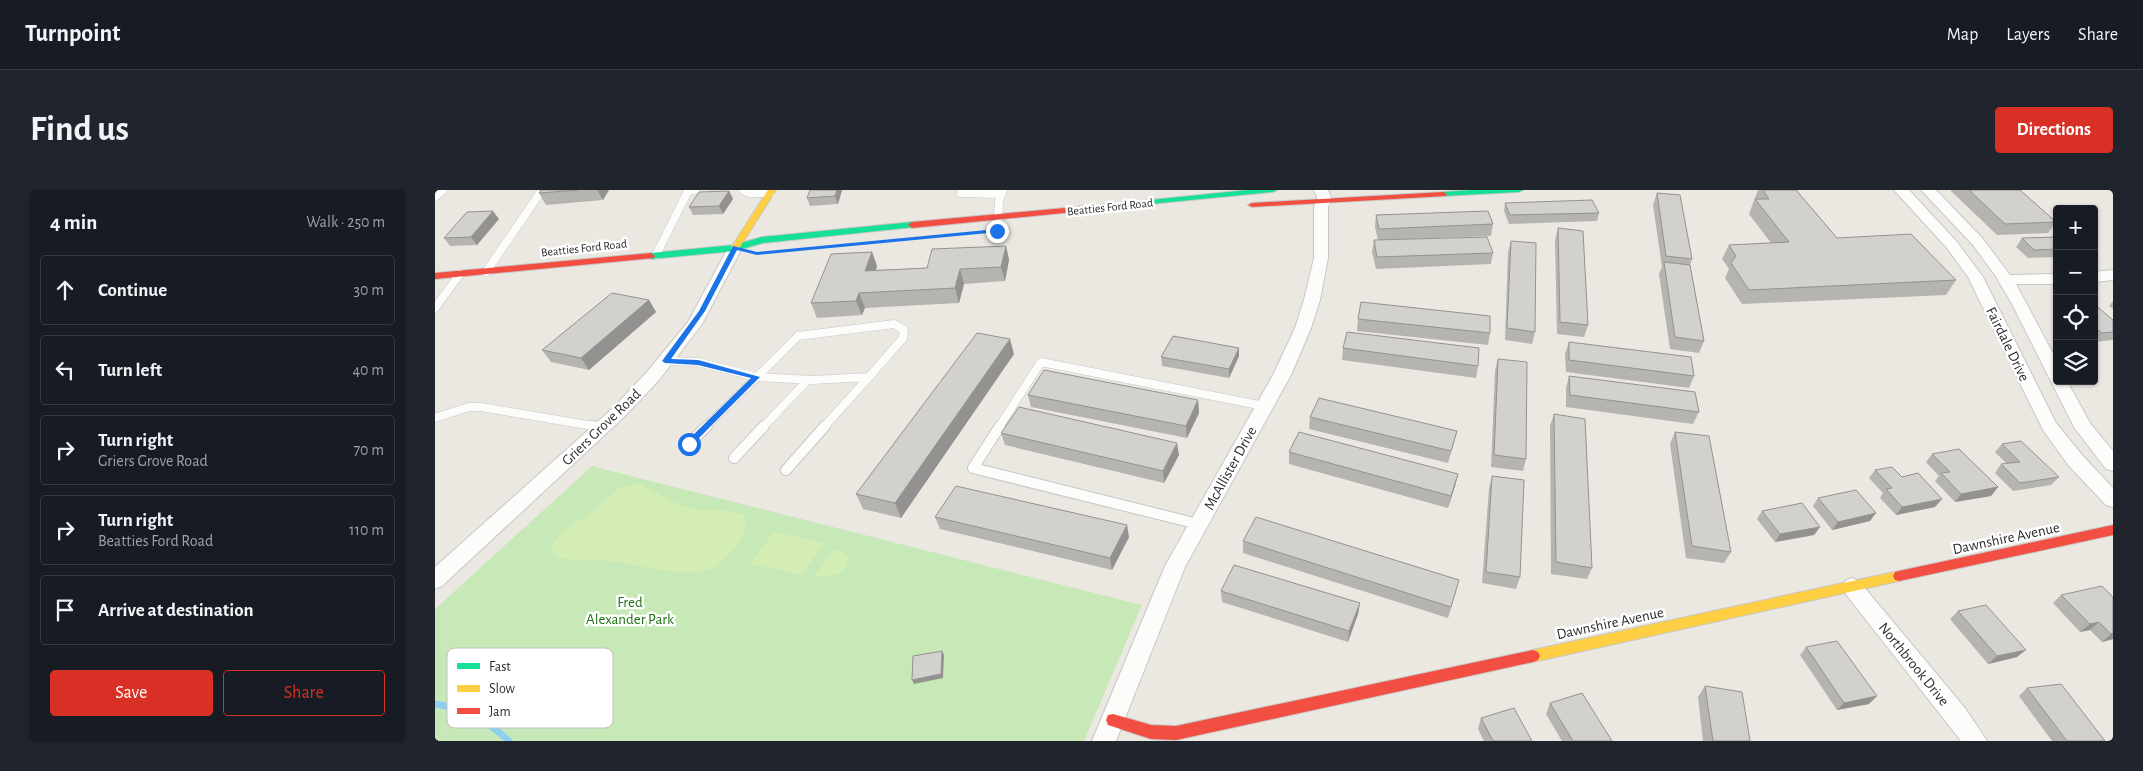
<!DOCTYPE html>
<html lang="en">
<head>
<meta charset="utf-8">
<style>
	:root { --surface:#171b24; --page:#20242c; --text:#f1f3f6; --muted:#9ea1a6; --line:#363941; --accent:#d93025 }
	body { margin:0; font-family:"Alegreya Sans",sans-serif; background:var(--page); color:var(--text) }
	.controls { position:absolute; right:15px; top:15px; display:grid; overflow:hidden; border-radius:5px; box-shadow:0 1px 4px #0004 }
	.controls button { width:45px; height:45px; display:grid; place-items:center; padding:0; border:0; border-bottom:1px solid var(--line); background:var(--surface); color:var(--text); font:25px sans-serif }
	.stop { position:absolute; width:15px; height:15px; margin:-11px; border:4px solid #1a73e8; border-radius:50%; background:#fff }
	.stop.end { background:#1a73e8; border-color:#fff; box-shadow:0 1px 5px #0008 }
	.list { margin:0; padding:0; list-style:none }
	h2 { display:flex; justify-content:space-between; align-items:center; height:65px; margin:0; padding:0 20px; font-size:21px }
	h2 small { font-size:16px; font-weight:400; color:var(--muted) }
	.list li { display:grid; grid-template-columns:32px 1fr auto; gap:15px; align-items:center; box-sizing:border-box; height:70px; margin:0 10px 10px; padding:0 10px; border:1px solid var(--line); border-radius:5px }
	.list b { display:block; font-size:19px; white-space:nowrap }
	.list p { margin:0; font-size:16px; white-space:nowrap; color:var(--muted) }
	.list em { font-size:16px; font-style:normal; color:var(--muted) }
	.actions { display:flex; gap:10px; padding:15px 20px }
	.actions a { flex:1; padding:11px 0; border:1px solid var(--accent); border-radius:5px; text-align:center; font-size:18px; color:var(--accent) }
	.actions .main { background:var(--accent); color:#fff }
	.icon { flex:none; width:28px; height:28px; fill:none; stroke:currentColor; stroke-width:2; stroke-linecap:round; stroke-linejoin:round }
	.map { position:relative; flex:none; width:1678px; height:551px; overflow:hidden; border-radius:5px }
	header { display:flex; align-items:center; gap:30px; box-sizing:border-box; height:70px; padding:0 25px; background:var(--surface); border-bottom:1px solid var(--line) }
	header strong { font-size:24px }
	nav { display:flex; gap:28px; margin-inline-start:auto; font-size:18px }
	.intro { display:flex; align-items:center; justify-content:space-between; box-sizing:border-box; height:120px; padding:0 30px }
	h1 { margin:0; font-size:35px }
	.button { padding:12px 22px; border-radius:5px; background:var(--accent); color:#fff; font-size:18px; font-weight:700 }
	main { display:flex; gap:30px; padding:0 30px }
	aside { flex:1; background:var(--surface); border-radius:5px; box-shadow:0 1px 4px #0004 }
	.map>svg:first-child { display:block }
	.green { fill:#c7e9b8 }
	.pitch { fill:#d3edb5 }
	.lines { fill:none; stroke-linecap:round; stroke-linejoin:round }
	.stream { stroke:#90cff1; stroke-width:7 }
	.lane-far1-casing { stroke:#c8c7c7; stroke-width:9 }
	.lane-casing { stroke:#c8c7c7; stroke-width:12 }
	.street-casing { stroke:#c8c7c7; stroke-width:2 }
	.fast-casing { stroke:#c8c7c7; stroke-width:2 }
	.slow-casing { stroke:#c8c7c7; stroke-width:2 }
	.jam-casing { stroke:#c8c7c7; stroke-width:2 }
	.lane-far1 { stroke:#fcfcfb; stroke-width:8 }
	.lane { stroke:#fcfcfb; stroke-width:10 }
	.street { fill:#fcfcfb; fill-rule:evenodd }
	.fast { fill:#16e098; fill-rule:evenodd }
	.slow { fill:#ffcf43; fill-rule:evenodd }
	.jam { fill:#f24e42; fill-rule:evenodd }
	.wall { fill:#b5b4b0 }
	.shaded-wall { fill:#949290 }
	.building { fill:#d3d1cd; stroke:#949290 }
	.route { fill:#1a73e8 }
	.labels { text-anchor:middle; stroke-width:5; stroke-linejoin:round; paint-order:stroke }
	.far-street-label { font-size:12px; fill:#2c2c2c; stroke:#fff }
	.street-label { font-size:15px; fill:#2c2c2c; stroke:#fff }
	.park-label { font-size:15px; fill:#1f7115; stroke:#fff }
	.key { fill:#fff; stroke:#c0c0c0; stroke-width:1 }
	.key-label { font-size:14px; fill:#2c2c2c }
</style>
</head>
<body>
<header>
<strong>Turnpoint</strong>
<nav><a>Map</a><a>Layers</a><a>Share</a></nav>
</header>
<div class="intro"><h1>Find us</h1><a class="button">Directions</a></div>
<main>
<aside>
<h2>4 min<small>Walk · 250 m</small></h2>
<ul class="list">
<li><svg class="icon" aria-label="ahead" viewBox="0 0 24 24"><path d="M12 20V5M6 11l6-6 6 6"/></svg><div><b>Continue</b></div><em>30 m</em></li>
<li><svg class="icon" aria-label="left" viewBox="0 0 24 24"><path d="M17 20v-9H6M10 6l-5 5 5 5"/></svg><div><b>Turn left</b></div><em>40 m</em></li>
<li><svg class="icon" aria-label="right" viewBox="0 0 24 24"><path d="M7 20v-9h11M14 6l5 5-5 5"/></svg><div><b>Turn right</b><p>Griers Grove Road</p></div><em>70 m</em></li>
<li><svg class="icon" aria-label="right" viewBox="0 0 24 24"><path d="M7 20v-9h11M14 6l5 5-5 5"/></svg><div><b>Turn right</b><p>Beatties Ford Road</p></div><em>110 m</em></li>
<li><svg class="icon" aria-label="arrive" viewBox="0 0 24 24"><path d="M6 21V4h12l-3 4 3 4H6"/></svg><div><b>Arrive at destination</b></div></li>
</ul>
<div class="actions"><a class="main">Save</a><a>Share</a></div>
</aside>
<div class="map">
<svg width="1678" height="551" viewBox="0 0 1678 551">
	<rect width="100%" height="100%" fill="#ebe8e2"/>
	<!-- green -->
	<path class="green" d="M157,276L707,415L649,551H0V419Z"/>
	<!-- pitch -->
	<g class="pitch">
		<path d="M203,293L246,316L267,320H291L309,325C312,338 308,349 299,359C290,369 281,379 268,381C241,386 204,375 176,371C157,369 138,372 119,366L116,359C126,336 140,335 158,321C177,307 175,298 203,293Z"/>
		<path d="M339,342L390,353L366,385L315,374Z"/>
		<path d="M399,359L407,361L413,366C414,384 394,388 380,386Z"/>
	</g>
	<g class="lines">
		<!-- stream -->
		<path class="stream" d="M0,514C33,520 49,528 74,551"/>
		<defs>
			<g id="lane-far1">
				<path d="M308,0L314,3H335"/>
				<path d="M527,0L526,3L566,4"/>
				<path d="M0,7L8,0"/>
				<path d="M563,28L564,11L568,0"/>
				<path d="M221,65L253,1L260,0"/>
				<path d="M51,82L107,0"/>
				<path d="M0,118L25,84"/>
				<path d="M459,134L469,140L468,148L434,187L378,190L322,187L363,146Z"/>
				<path d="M230,171L263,172L322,187L271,237"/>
				<path d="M0,228L34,217H46L164,237"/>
				<path d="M328,237L372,191"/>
				<path d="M389,237L434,187"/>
				<path d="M564,237L606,172L829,216"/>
			</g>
			<g id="lane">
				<path d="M157,236L167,238"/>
				<path d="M565,236L538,278L763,334"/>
				<path d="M254,254L272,236"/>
				<path d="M299,268L329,236"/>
				<path d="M351,280L390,236"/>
			</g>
			<g id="street">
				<path d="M879,0H893L897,10L893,16V68L885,110L876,138L856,185L750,377L681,551H657L730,376L838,185L860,138L869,110L879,68V16L883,10Z"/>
				<path d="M1459,0H1474L1522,52L1548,87L1621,233L1648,266L1678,298V317L1671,315L1634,276L1608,240L1533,87L1512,58Z"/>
				<path d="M1486,0H1501L1548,49L1575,85L1622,84V94H1581L1622,171V191H1632L1655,233L1678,261V281L1671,279L1639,237L1577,114L1560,85L1538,55Z"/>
				<path d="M300,54L305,55L307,58L267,134L224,190L190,226L7,396L0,399V377L178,218L212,182L253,132L293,58L295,55Z"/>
				<path d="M1678,80V90L1659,92V82Z"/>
				<path d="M1417,388L1424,391L1530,518L1552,551H1526L1410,403L1406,397L1410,391Z"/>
			</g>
			<g id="fast">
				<path d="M813,0H842L838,2L715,14L711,12L715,10Z"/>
				<path d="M1037,0H1088L1084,2L1008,6L1004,4L1008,2Z"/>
				<path d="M477,32L481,35L480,37L328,53L300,61L216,69L212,66L216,63L299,55L327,47Z"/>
			</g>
			<g id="slow">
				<path d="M333,0H341L303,60H297L296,58Z"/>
				<path d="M1464,381L1468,382L1470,386L1468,390L1464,391L1098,472L1093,470L1091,466L1093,462L1098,460Z"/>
			</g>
			<g id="jam">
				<path d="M1008,2L1012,4L1011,6L817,17L813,15L817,13Z"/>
				<path d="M715,10L719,12L718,14L477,38L473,35L477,32Z"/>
				<path d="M216,63L220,66L219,68L0,89V83Z"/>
				<path d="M1678,335V345L1464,391L1460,390L1458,386L1460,382L1464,381Z"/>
				<path d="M1098,460L1103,462L1105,466L1103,470L1098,472L741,550L716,549L673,535L671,530L673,525L678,524L716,535L741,536Z"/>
			</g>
		</defs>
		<!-- lane-far1 casing -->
		<use href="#lane-far1" class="lane-far1-casing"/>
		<!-- lane casing -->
		<use href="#lane" class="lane-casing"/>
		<!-- street casing -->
		<use href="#street" class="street-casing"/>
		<!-- fast casing -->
		<use href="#fast" class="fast-casing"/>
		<!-- slow casing -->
		<use href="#slow" class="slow-casing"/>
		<!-- jam casing -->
		<use href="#jam" class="jam-casing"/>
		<!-- lane-far1 -->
		<use href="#lane-far1" class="lane-far1"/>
		<!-- lane -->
		<use href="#lane" class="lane"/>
		<!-- street -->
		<use href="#street" class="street"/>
		<!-- fast -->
		<use href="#fast" class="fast"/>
		<!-- slow -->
		<use href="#slow" class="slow"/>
		<!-- jam -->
		<use href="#jam" class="jam"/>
	</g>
	<!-- wall -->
	<g class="wall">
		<path d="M106,0H174L168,10L111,15L104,3Z"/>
		<path d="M407,0L403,14L375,16L372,8Z"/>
		<path d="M1323,0H1361L1402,48L1521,90L1511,105L1307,114L1290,88L1294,79L1287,69L1294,55L1336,53L1314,24Z"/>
		<path d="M1515,0H1585L1621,32L1613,43L1562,45Z"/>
		<path d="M294,1L298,9L288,24L258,25L254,17Z"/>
		<path d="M1222,3L1257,69L1255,75L1269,151L1264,163L1235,159L1224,84L1227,77L1218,15Z"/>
		<path d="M1070,13L1164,23L1162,31L1074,34L1069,21Z"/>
		<path d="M941,25L1058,34L1056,46L943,50L940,37Z"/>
		<path d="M64,29L42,55L15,56L9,48Z"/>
		<path d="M1123,38L1153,135L1149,147L1122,144L1120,50Z"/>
		<path d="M1622,47V67L1593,68L1581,57L1587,48Z"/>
		<path d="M939,50L1058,63L1056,74L941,79L937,62Z"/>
		<path d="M1076,51L1100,142L1097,154L1070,150L1073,62Z"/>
		<path d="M571,56L574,70L570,91L529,94L524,113L430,118L427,125L382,128L376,113L437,62L442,76L441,80L492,78Z"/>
		<path d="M214,110L221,122L154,180L116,172L107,160Z"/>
		<path d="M1678,111V119L1674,116Z"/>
		<path d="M1659,114L1678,130V150L1660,152L1659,151Z"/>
		<path d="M923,129L1055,143L1053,155L922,141Z"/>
		<path d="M1134,152L1259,186L1254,198L1131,182L1130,164Z"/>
		<path d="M804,158V166L794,188L727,176L726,167Z"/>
		<path d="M908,158L1043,176L1041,188L907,170Z"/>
		<path d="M579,164L466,328L428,319L421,304Z"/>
		<path d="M1063,169L1091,269L1088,281L1056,277L1060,181Z"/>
		<path d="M1134,186L1264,222L1258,234L1131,217V198Z"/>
		<path d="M593,205L763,210L764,223L752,248L596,217Z"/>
		<path d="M1119,224L1157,378L1152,389L1116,384L1115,236Z"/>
		<path d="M875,227L1022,241L1019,253L1013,273L874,239Z"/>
		<path d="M1240,242L1296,362L1289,373L1251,368L1235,254Z"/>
		<path d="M566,243L744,265L729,293L570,255Z"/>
		<path d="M1567,254L1624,287L1616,295L1578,301L1560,283L1566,274H1572L1560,262Z"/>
		<path d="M854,262L1023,284L1020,296L1013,318L854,274Z"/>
		<path d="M1497,264L1563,297L1556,306L1520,312L1500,291L1504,286L1491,272Z"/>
		<path d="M1440,280L1467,287L1500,317L1461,325L1445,308L1448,303L1434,288Z"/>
		<path d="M1057,286L1085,387L1081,399L1047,393L1054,298Z"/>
		<path d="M1383,308L1435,331L1397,340L1378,316Z"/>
		<path d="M1327,321L1385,337L1379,345L1340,352L1322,329Z"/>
		<path d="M500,327L694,347L677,380L505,339Z"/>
		<path d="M808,351L1021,401L1013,428L808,363Z"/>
		<path d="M786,401L925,413L923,424L913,452L787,412Z"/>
		<path d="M1626,405L1678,407V449L1667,452L1655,440L1645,442L1618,413Z"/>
		<path d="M1523,421L1582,467L1553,474L1515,429Z"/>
		<path d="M1371,457L1434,514L1402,520L1365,465Z"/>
		<path d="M1270,496L1315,551H1268L1263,507Z"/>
		<path d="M1592,498L1670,551H1617L1584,506Z"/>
		<path d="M1115,513L1177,551H1127L1111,524Z"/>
		<path d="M1046,528L1097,551H1049L1043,539Z"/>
	</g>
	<!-- shaded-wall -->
	<g class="shaded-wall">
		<path d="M162,0H174L168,10Z"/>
		<path d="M402,0H407L403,14L400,6Z"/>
		<path d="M294,1L298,9L288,24L284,16Z"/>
		<path d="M58,21L64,29L42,55L36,47Z"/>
		<path d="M571,56L574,70L570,91L566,77Z"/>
		<path d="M437,62L442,76L436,96L430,81Z"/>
		<path d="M525,79L529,94L524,113L520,98Z"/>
		<path d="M424,103L430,118L427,125L421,111Z"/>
		<path d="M214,110L221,122L154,180L146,168Z"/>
		<path d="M575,149L579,164L466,328L460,313Z"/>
		<path d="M804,158V166L794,188V179Z"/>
		<path d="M763,210L764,223L752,248L751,236Z"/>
		<path d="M742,253L744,265L729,293L728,281Z"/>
		<path d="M1023,284L1020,296L1013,318L1016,306Z"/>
		<path d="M1563,297L1556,306L1520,312L1526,304Z"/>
		<path d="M1507,309L1500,317L1461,325L1467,317Z"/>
		<path d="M1441,323L1435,331L1397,340L1403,332Z"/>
		<path d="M692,335L694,347L677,380L675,368Z"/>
		<path d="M1385,337L1379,345L1340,352L1345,344Z"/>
		<path d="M925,413L923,424L913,452L914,441Z"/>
		<path d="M1664,432L1655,440L1645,442L1655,434Z"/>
		<path d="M1678,443V449L1667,452L1676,444Z"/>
		<path d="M1591,460L1582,467L1553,474L1562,466Z"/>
		<path d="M507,461L509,465L508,488L479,494L477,490Z"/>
		<path d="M1442,506L1434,514L1402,520L1409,513Z"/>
	</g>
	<!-- building -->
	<g class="building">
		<path d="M106,0H143L104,3Z"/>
		<path d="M375,0H402L400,6L372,8Z"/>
		<path d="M1328,0H1361L1402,48L1476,44L1521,90L1314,100L1296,73L1301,66L1294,55L1354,52L1320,9H1334Z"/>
		<path d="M1534,0H1585L1621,32L1570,34Z"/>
		<path d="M294,1L284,16L254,17L264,2Z"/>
		<path d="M1222,3L1245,5L1257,69L1231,66Z"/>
		<path d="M1157,10L1164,23L1075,25L1070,13Z"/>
		<path d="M58,21L36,47L9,48L32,22Z"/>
		<path d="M1053,21L1058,34L944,39L941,25Z"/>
		<path d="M1123,38L1148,41L1153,135L1125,132Z"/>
		<path d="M1052,47L1058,63L942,67L939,50Z"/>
		<path d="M1622,47V59L1599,60L1587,48Z"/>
		<path d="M1076,51L1101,53L1100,142L1072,138Z"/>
		<path d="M571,56L566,77L525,79L520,98L424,103L421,111L376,113L396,64L437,62L430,81L492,78L497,59Z"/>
		<path d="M1229,72L1255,75L1269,151L1240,147Z"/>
		<path d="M177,103L214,110L146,168L107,160Z"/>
		<path d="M926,112L1055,126V143L923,129Z"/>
		<path d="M1659,114L1678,130V142L1667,143L1659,137Z"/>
		<path d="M912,142L1044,158L1043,176L908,158Z"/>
		<path d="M542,143L575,149L460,313L421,304Z"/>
		<path d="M738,146L804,158L794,179L726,167Z"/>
		<path d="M1134,152L1256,167L1259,186L1134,170Z"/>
		<path d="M1063,169L1092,172L1091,269L1059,265Z"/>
		<path d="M609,180L763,210L751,236L593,205Z"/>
		<path d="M1134,186L1260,202L1264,222L1135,205Z"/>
		<path d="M884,208L1022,241L1016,261L875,227Z"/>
		<path d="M584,217L742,253L728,281L566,243Z"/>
		<path d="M1119,224L1150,229L1157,378L1121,372Z"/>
		<path d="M864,242L1023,284L1016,306L854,262Z"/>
		<path d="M1240,242L1274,246L1296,362L1257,356Z"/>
		<path d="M1586,251L1624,287L1585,293L1566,274L1585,272L1567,254Z"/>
		<path d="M1524,259L1563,297L1526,304L1506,283L1515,282L1497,264Z"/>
		<path d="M1457,277L1467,287L1483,283L1507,309L1467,317L1451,299L1457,298L1440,280Z"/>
		<path d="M1057,286L1089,290L1085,387L1051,382Z"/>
		<path d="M521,296L692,335L675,368L500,327Z"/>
		<path d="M1421,300L1441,323L1403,332L1383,308Z"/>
		<path d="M1367,313L1385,337L1345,344L1327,321Z"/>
		<path d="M821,327L1024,390L1016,417L808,351Z"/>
		<path d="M799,375L925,413L914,441L786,401Z"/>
		<path d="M1667,396L1678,407V443L1676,444L1664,432L1655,434L1626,405Z"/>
		<path d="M1551,415L1591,460L1562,466L1523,421Z"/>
		<path d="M1402,451L1442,506L1409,513L1371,457Z"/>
		<path d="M507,461L506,484L477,490L478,466Z"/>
		<path d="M1626,494L1670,551H1632L1592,498Z"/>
		<path d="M1270,496L1307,502L1315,551H1278Z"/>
		<path d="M1147,503L1177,551H1138L1115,513Z"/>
		<path d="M1079,518L1097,551H1058L1046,528Z"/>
	</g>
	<!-- route -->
	<path class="route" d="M562,39L564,42L322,65L302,60L270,121L236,169L263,170L325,187L256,256H251V252L316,188L263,175L230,173L227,171L264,121L298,56L322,62Z"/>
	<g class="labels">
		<!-- far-street labels -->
		<g class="far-street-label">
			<text transform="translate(675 17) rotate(-6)" y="4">Beatties Ford Road</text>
			<text transform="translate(149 58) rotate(-6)" y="4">Beatties Ford Road</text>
		</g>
		<!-- street labels -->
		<g class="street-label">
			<text transform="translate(1573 154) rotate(64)" y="5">Fairdale Drive</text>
			<text transform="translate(166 237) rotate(-44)" y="5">Griers Grove Road</text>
			<text transform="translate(795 278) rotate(-61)" y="5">McAllister Drive</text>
			<text transform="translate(1571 348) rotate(-12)" y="5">Dawnshire Avenue</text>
			<text transform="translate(1175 433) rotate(-12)" y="5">Dawnshire Avenue</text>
			<text transform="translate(1479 474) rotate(51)" y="5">Northbrook Drive</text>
		</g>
		<!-- park labels -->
		<g class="park-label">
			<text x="195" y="417">Fred<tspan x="195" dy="17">Alexander Park</tspan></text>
		</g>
	</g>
	<!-- legend -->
	<rect x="12" y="458" width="166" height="80" rx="8" class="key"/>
	<rect x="22" y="473" width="23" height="6" fill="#16e098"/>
	<rect x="22" y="495" width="23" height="7" fill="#ffcf43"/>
	<rect x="22" y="518" width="23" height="6" fill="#f24e42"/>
	<g class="key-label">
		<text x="54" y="481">Fast</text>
		<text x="54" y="503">Slow</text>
		<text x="54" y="526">Jam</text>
	</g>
</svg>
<div class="controls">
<button>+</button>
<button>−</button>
<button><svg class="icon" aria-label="locate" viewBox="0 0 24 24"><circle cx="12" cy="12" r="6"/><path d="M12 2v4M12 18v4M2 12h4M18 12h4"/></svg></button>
<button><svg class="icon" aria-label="layers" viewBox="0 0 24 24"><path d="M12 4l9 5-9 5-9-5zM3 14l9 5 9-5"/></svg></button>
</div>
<div class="stop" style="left:254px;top:254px"></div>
<div class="stop end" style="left:562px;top:41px"></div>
</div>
</main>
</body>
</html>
